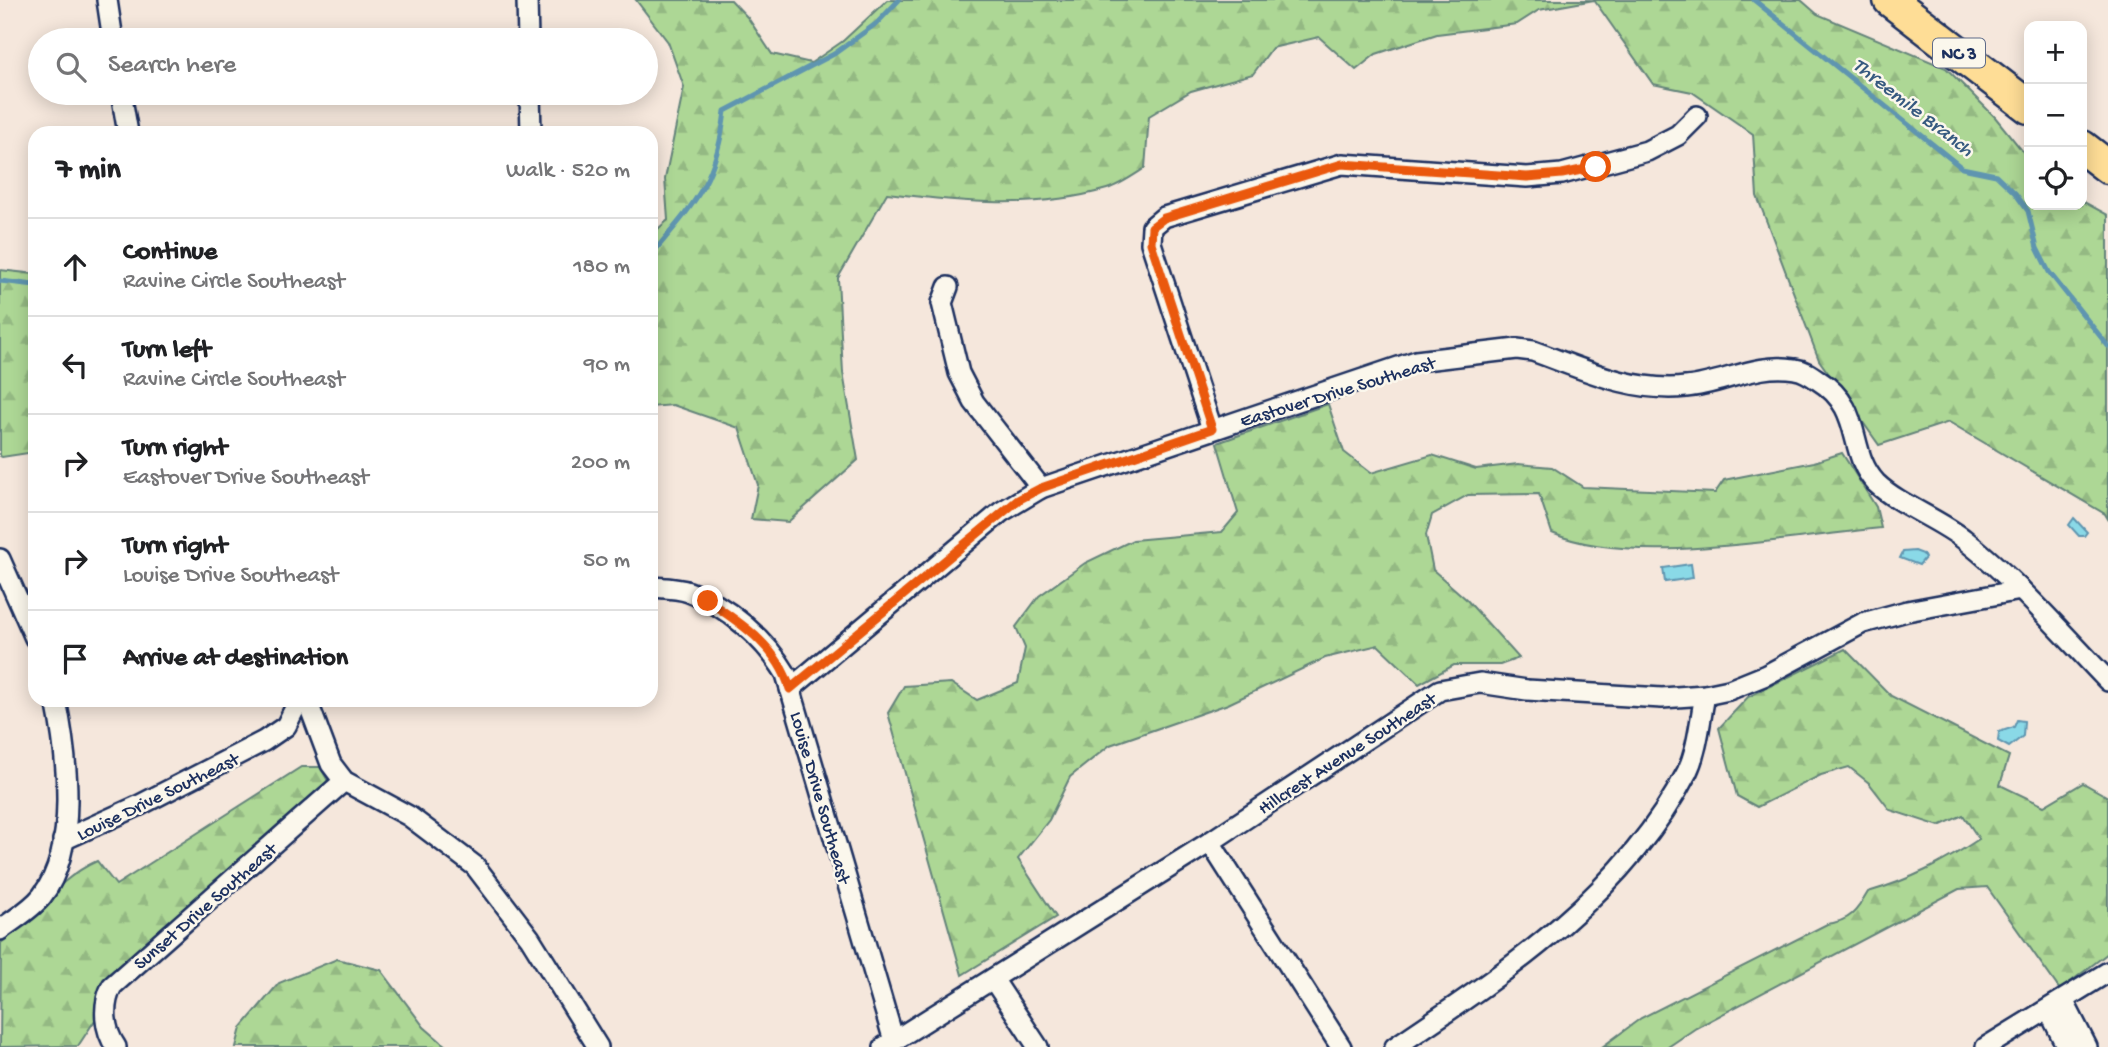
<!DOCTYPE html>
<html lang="en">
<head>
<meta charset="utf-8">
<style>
	:root { --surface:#fff; --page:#f6f6f6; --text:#202124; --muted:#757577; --line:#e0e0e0 }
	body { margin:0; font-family:"Gochi Hand",sans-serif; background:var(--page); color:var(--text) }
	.controls { position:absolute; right:21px; top:21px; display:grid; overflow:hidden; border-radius:14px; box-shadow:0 4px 18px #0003 }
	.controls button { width:63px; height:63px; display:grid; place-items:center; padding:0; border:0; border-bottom:2px solid var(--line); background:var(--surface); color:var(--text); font:35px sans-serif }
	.stop { position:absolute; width:21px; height:21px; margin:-16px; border:5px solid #ea580c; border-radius:50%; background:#fff }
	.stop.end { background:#ea580c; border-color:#fff; box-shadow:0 2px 7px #0008 }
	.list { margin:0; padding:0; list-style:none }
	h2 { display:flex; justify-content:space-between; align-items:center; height:91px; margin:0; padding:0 28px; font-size:30px }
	h2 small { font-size:23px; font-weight:400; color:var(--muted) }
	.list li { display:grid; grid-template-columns:46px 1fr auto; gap:21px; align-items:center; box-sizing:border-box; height:98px; padding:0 28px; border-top:2px solid var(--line) }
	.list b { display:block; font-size:26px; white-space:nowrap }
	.list p { margin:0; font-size:23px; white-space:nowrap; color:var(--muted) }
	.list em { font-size:23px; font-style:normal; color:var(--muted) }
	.icon { flex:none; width:38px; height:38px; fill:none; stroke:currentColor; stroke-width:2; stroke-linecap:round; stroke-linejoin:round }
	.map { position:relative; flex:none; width:2108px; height:1047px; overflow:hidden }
	.search { position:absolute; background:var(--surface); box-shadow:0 4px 18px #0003; left:28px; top:28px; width:630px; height:77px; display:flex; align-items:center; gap:18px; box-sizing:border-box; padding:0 24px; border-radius:38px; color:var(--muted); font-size:26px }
	.panel { position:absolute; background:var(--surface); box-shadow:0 4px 18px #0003; left:28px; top:126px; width:630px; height:581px; border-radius:21px }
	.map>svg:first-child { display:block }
	.forest { fill:url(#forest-firs); stroke:#64837a; stroke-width:2 }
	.water { fill:#8ad9e7; stroke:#5e95b0; stroke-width:2 }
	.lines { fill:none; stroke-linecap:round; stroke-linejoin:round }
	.stream { stroke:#5e95b0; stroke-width:5 }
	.street-casing { stroke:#1b2f5e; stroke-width:24 }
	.primary-casing { stroke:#1b2f5e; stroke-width:37 }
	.street { stroke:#fbf7ec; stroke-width:19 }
	.primary { stroke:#fedd96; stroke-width:32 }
	.route { stroke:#ea580c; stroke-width:9 }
	.labels { text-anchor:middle; stroke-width:5; stroke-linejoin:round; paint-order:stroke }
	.shield { fill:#fbf7ec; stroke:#5e6b89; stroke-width:2 }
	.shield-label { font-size:18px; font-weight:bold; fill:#1b2f5e }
	.street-label { font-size:19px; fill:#1b2f5e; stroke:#fbf7ec }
	.water-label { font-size:21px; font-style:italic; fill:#375a80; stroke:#fbf7ec }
</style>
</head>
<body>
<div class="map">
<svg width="2108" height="1047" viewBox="0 0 2108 1047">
	<defs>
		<pattern id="forest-firs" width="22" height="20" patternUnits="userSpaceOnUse" patternTransform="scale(1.75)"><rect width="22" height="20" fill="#add795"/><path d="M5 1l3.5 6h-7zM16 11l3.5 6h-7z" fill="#94b983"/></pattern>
	</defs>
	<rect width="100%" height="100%" fill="#f5e7dc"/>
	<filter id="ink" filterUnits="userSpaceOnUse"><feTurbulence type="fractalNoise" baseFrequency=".0143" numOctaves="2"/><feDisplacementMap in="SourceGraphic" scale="14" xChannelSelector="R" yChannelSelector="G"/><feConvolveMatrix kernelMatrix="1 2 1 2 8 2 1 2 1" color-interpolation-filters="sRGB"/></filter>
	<g filter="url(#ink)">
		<!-- forest -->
		<g class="forest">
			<path d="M636,0H731L748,18L772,54L811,63L843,41L887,0H1801L1817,14L1946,68L1995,117L2029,159V205H2082V201L2108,215V519L2105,514L1949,422L1879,445L1819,360L1757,196L1753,134L1692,92L1653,84L1594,0L1539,10L1517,24L1437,34L1376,54L1356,70L1319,37L1272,48L1253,74L1191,91L1149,116L1145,168C1134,175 1120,185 1107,189C1035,210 961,202 887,193L838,278L843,373L858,460L788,522L751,519L758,485L739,428L673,405L651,407V235L668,220L665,179L684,87L668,42Z"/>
			<path d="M0,270L35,274V452L2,457L0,456Z"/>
			<path d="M1328,404L1344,452L1371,473L1432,455L1476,469L1518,464L1552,467L1583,487L1715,493L1724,480L1814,462L1842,453L1876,507L1881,528C1792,537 1632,568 1552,533L1539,494L1468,495L1432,515L1426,535L1433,570L1466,599L1519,658L1500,665H1454L1419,684L1378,645L1325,658L1228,704L1110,745L1070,777L1049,820L1018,859L1056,917L962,975L888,713L904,686L951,683L977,700L1018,683L1025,648L1016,627L1039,596L1085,563L1133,540L1222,532L1238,513L1217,443Z"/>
			<path d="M1845,649L1891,696L2009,756L2000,785L2044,806L2083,783L2108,797V953L2060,990L1987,887L1959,889L1696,1028L1668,1047H1602L1641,1018L1827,924C1850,921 1857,911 1868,892C1910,880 1943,863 1979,839L1963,815L1939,826L1890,810L1869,783L1849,767L1821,775L1757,807L1737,796L1719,728L1748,697Z"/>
			<path d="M301,767H320L331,786L100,987L97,1017L78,1046L0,1047L1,943C34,916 58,878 97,861L116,885Z"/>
			<path d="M337,959L381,970L424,1027L447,1047H236L241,1028L279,983Z"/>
		</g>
		<!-- water -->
		<g class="water">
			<path d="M2074,518L2087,532L2084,536H2079L2069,525Z"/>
			<path d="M1915,551L1923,554L1925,558L1919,565L1900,558L1903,552Z"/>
			<path d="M1691,564L1693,578L1665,582L1663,568Z"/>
			<path d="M2017,720L2024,721L2023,736L2009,747L1998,741L1999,732L2014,727Z"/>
		</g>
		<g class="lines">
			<!-- stream -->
			<g class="stream">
				<path d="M1754,0L1962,168L1996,175L2015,193L2028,211L2037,248L2049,272L2108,346"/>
				<path d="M651,255C694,204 717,181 725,111L834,54L877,23L899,0"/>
				<path d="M0,281L35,285"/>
			</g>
			<defs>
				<g id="street">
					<path d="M107,0L113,40"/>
					<path d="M527,0L528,40"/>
					<path d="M121,93L128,133"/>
					<path d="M530,93L531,133"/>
					<path d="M948,287L942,303L959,373L974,402L1041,488"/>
					<path d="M1212,429L1151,243L1152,227L1164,217L1342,164L1527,177L1562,174L1647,151L1678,135L1697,116"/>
					<path d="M0,559L35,638"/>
					<path d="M651,587C663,588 677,588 689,592C727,605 766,640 786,674L894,1041"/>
					<path d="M790,689L1001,512L1041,488L1416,361L1517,349L1533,351C1583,369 1632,393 1686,387C1723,384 1757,362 1795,369C1804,370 1811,375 1818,380C1865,409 1846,451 1876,483C1899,505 1939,519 1965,540C2018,582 2062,633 2108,681"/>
					<path d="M307,700L331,764L344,781L409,816L475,866L530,938L598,1047"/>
					<path d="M63,840L140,805L264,741L286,726L299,700"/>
					<path d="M1210,842L1341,1047"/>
					<path d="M0,930C14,919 31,910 42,896C79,848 67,755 56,700"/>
					<path d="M993,979L1038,1047"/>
					<path d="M2064,1002L2087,1047"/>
					<path d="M2049,1011L2067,1047"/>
					<path d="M116,1047C104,1030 102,1005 112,986L344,781"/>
					<path d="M884,1047L1210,842L1440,690L1480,683L1527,690L1662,698L1705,695L1729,690L1766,675L1863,623L1907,611L2021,590"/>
					<path d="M1395,1047C1505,973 1624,895 1687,772C1698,749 1700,720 1705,695"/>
					<path d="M1986,1047L2108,972"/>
				</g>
				<g id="primary">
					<path d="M1890,0L2029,107"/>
					<path d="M2082,147L2108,167"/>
				</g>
			</defs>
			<!-- street casing -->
			<use href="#street" class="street-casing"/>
			<!-- primary casing -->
			<use href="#primary" class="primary-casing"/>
			<!-- street -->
			<use href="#street" class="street"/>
			<!-- primary -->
			<use href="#primary" class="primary"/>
		</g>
	</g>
	<g class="lines" filter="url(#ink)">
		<!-- route -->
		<path class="route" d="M708,601C742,624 778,647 790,689L1018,500L1041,488L1212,429L1151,243L1152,227L1164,218L1342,164L1527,177L1562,174L1596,167"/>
	</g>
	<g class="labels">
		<!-- shield labels -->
		<rect class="shield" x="1933" y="38.5" width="52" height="29" rx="5"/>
		<g class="shield-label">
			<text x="1959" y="59">NC 3</text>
		</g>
		<!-- street labels -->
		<g class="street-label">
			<text transform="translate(1337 390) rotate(-17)" y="7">Eastover Drive Southeast</text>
			<text transform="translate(1346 752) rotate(-33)" y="7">Hillcrest Avenue Southeast</text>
			<text transform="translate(157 795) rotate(-26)" y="7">Louise Drive Southeast</text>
			<text transform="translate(822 797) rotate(74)" y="7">Louise Drive Southeast</text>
			<text transform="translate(204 905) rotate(-41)" y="7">Sunset Drive Southeast</text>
		</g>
		<!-- water labels -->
		<g class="water-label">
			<text transform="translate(1914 106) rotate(38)" y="7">Threemile Branch</text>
		</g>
	</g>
</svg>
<div class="controls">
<button>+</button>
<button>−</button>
<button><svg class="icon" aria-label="locate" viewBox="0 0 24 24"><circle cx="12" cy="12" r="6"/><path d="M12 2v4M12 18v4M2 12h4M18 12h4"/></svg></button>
</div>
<div class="stop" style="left:1596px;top:167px"></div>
<div class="stop end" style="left:708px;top:601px"></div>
<div class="search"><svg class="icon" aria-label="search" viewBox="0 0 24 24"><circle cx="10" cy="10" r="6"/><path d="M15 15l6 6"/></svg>Search here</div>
<section class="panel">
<h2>7 min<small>Walk · 520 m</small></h2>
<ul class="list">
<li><svg class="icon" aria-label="ahead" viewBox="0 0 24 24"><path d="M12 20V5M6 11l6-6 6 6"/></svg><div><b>Continue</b><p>Ravine Circle Southeast</p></div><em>180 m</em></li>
<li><svg class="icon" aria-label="left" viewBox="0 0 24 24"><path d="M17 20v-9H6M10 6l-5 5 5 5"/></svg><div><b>Turn left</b><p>Ravine Circle Southeast</p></div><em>90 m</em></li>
<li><svg class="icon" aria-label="right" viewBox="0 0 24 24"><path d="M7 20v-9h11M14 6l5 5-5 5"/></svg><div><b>Turn right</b><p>Eastover Drive Southeast</p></div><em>200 m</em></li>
<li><svg class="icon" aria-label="right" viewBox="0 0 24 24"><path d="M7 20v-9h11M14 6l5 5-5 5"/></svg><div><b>Turn right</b><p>Louise Drive Southeast</p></div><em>50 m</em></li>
<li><svg class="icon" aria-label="arrive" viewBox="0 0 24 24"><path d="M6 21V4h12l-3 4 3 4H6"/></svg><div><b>Arrive at destination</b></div></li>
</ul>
</section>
</div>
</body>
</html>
